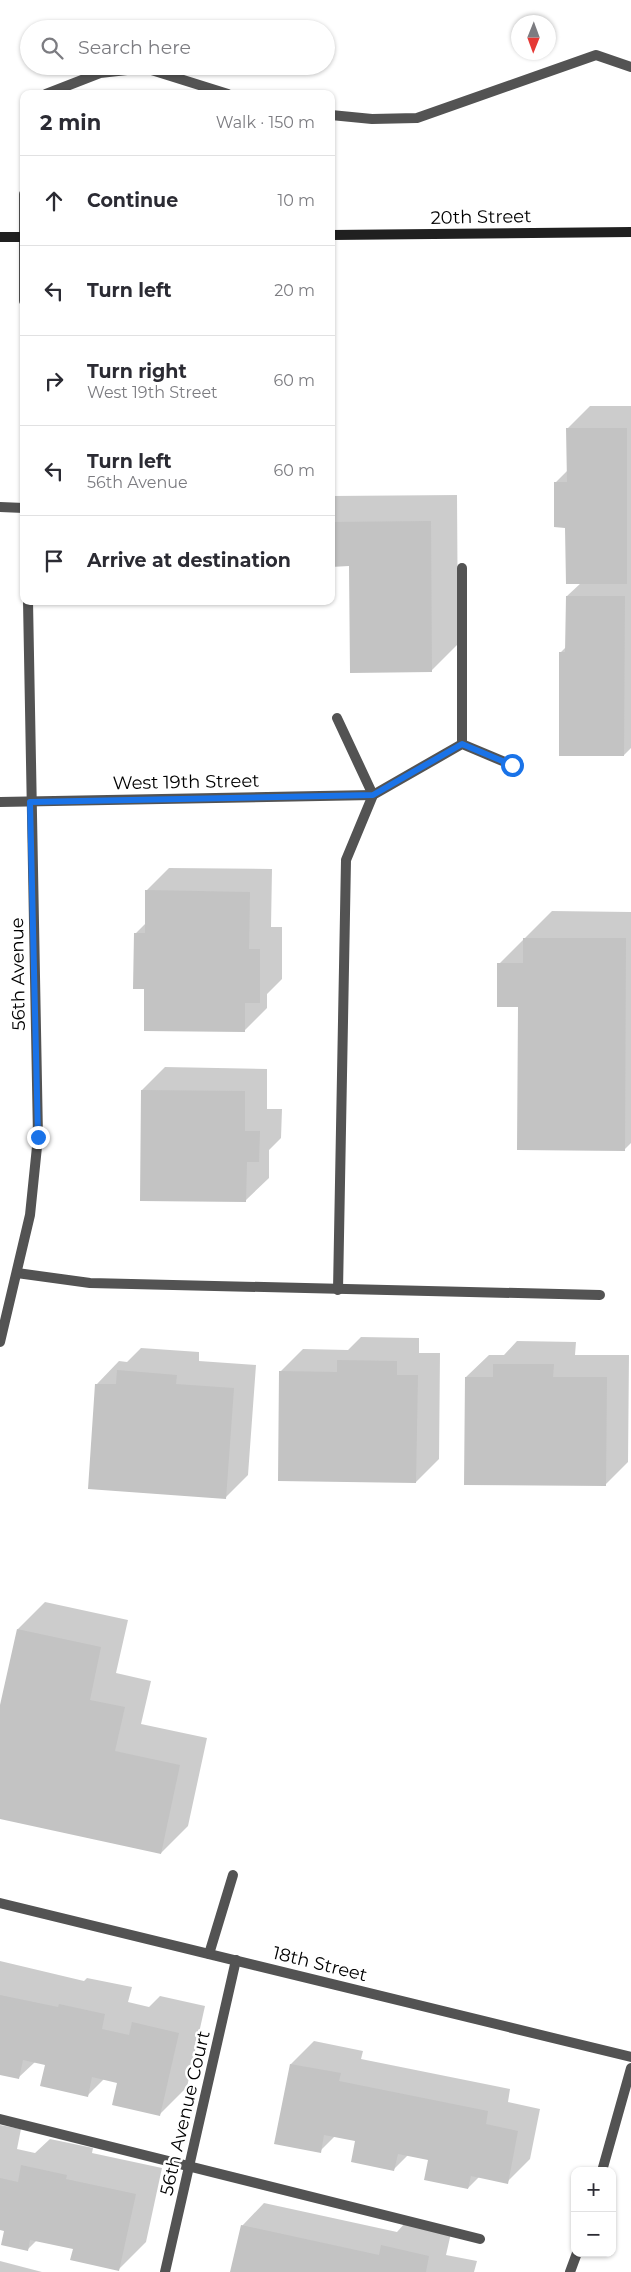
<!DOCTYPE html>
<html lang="en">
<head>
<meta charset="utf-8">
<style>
	:root { --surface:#fff; --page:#f7f7f7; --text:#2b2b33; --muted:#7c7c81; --line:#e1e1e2 }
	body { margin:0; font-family:Montserrat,sans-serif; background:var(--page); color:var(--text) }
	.controls { position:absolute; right:15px; bottom:15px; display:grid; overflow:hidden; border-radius:10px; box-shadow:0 1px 4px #0004 }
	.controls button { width:45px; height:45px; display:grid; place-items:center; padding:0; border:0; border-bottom:1px solid var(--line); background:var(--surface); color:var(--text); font:25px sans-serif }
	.compass { position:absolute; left:511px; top:15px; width:45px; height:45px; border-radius:50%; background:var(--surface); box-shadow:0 1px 4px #0004; rotate:181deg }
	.stop { position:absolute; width:15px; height:15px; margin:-11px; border:4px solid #1a73e8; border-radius:50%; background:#fff }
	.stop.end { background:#1a73e8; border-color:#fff; box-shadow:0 1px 5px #0008 }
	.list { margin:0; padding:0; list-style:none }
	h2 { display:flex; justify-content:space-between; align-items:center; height:65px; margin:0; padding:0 20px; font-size:21px }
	h2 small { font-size:16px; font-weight:400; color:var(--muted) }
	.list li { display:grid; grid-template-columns:32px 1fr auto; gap:15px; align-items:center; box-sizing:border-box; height:90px; padding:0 20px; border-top:1px solid var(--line) }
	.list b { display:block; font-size:19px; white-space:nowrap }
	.list p { margin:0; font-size:16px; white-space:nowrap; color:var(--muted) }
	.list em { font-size:16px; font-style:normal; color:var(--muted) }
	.icon { flex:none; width:28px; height:28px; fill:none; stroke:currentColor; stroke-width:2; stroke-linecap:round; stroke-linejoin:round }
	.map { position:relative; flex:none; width:631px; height:2272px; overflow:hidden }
	.search { position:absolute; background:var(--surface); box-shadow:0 1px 4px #0004; left:20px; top:20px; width:315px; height:55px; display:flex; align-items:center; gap:12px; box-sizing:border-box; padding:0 18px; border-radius:28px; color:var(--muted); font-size:19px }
	.panel { position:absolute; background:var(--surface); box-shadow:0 1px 4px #0004; left:20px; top:90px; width:315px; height:515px; border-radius:10px }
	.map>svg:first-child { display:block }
	.shadow { fill:#0003 }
	.building { fill:#c3c3c3 }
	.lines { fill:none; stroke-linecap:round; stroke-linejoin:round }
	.service { stroke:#535353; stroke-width:10 }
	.minor { stroke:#535353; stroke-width:10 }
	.secondary { stroke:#202020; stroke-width:10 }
	.route { stroke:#1a73e8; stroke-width:6 }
	.labels { text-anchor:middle; stroke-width:5; stroke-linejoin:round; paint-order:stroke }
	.street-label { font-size:18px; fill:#000; stroke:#fff }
</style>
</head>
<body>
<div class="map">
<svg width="631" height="2272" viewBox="0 0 631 2272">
	<rect width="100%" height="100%" fill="#fff"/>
	<!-- shadow -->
	<g class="shadow">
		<path d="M590,406H631V748L624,755L560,653L567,646V596L581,583L556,482L568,470L567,429Z"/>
		<path d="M457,495L458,644L431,671L350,565H331V496Z"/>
		<path d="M169,868L272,869L271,927H282V979L267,994V1008L244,1031L145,988L136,933L146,923V891Z"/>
		<path d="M552,911L631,912V1143L624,1150L519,1006L499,964Z"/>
		<path d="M165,1067L267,1069V1109H282L281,1138L269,1150V1178L246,1200L142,1090Z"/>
		<path d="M361,1337L419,1338V1353H440L439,1459L416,1482L280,1372L303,1349L348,1350Z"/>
		<path d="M517,1341L576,1342L575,1355H629L628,1462L605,1485L466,1377L489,1355H504Z"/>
		<path d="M141,1348L199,1352V1361L256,1365L248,1475L225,1498L97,1384L119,1361L127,1362Z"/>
		<path d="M45,1602L128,1620L116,1673L151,1681L141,1724L207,1738L188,1826L161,1853L0,1818V1711L18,1629Z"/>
		<path d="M0,1961L84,1981L87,1978L132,1987L128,2002L149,2007L160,1996L205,2006L187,2087L160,2114L118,2082L104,2079L87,2096L47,2064L35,2062L18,2078L0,2074Z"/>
		<path d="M314,2041L363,2051L361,2059L510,2089L508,2102L540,2109L530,2159L507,2182L480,2176L468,2188L429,2159L408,2155L394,2169L357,2140L335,2136L320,2151L275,2143L291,2064Z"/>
		<path d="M0,2125L21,2129L17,2149L35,2153L50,2139L93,2148L92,2153L162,2168L146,2242L119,2269L74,2248L37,2240L27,2250L5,2230L0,2229Z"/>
		<path d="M264,2203L397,2232L405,2223L451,2233L446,2255L477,2261L474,2272H232L242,2226Z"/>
		<path d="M0,2261L42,2272H0Z"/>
	</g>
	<!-- building -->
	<g class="building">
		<path d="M566,428H627V584H566L565,528L554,527V482H567Z"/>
		<path d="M431,521L432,672L350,673L349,566L331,567V522Z"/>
		<path d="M566,596H625L624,756H559V652H565Z"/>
		<path d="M145,890L250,892L249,949H260V1003H245V1032L144,1031V989H133L134,933H145Z"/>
		<path d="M523,938H626L625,1151L517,1150L518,1007H497V963H523Z"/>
		<path d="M141,1090L245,1091V1131H260L259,1162H247L246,1202L140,1201Z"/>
		<path d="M337,1360L397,1361V1375H418L416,1483L278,1481L279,1371L337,1372Z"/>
		<path d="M493,1364H554L553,1377H607L606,1486L464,1485L465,1377H493Z"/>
		<path d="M117,1370L177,1375L176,1384L234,1388L226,1499L88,1489L95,1384H116Z"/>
		<path d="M17,1629L101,1647L90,1700L125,1707L115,1751L180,1765L161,1854L0,1819V1705Z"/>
		<path d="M0,1995L58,2007L59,2004L105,2014L102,2029L129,2035L132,2022L179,2033L160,2116L112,2105L117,2083L92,2077L88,2097L40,2086L45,2065L23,2060L19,2079L0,2075Z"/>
		<path d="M290,2064L341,2073L339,2081L488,2111L486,2124L518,2131L508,2184L471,2176L468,2189L424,2180L428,2160L398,2154L394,2171L351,2162L355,2141L324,2135L321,2153L274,2144Z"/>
		<path d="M21,2165L67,2175L66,2179L136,2194L119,2271L70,2260L73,2249L30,2240L28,2251L1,2245L4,2231L0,2230V2178L18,2182Z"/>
		<path d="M241,2225L379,2255L381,2245L429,2256L426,2272H230Z"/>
	</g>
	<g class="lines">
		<!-- service -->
		<g class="service">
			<path d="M0,507L24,508"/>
			<path d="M462,568V744"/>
			<path d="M337,718L373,795"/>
			<path d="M17,1273L90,1283L600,1295"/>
			<path d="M338,1290L346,860L373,795L462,744L512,765"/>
			<path d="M209,1954L233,1875"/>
		</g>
		<!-- minor -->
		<g class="minor">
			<path d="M46,94L100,73L145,68L228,94"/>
			<path d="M331,115L372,119L417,118L596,55L631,67"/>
			<path d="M24,194V301"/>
			<path d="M0,802L373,795"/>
			<path d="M0,1342L30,1215L38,1137L28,601"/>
			<path d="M0,1903L631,2057"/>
			<path d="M0,2119L480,2239"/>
			<path d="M602,2171L631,2068"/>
			<path d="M165,2272L236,1960"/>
			<path d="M570,2272L577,2253"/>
		</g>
		<!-- secondary -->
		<g class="secondary">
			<path d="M331,235L631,232"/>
			<path d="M0,237H24"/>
		</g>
	</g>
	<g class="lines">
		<!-- route -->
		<path class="route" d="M38,1137L30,802L373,795L462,744L512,765"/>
	</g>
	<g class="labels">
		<!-- street labels -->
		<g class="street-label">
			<text transform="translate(481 217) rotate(-1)" y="6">20th Street</text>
			<text transform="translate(186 782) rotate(-1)" y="6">West 19th Street</text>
			<text transform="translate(18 974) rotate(-91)" y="6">56th Avenue</text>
			<text transform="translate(320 1964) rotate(14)" y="6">18th Street</text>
			<text transform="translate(185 2113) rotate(-77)" y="6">56th Avenue Court</text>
		</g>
	</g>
</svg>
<div class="controls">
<button>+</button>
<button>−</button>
</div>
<svg class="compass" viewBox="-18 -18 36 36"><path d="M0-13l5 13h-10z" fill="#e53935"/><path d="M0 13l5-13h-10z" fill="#7c7c81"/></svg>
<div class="stop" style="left:512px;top:765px"></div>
<div class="stop end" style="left:38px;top:1137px"></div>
<div class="search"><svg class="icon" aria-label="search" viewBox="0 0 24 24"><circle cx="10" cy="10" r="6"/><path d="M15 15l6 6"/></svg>Search here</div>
<section class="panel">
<h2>2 min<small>Walk · 150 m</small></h2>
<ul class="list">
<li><svg class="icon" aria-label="ahead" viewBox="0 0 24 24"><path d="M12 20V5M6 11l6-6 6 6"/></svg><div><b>Continue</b></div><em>10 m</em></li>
<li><svg class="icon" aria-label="left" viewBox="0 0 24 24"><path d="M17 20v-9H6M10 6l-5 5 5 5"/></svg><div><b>Turn left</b></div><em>20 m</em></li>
<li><svg class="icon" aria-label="right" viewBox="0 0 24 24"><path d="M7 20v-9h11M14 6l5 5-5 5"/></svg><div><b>Turn right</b><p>West 19th Street</p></div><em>60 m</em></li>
<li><svg class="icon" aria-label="left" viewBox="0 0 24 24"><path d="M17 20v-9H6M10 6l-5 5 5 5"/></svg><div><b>Turn left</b><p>56th Avenue</p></div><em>60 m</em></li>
<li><svg class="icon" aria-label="arrive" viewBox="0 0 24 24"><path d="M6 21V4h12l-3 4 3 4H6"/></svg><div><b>Arrive at destination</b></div></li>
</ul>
</section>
</div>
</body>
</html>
